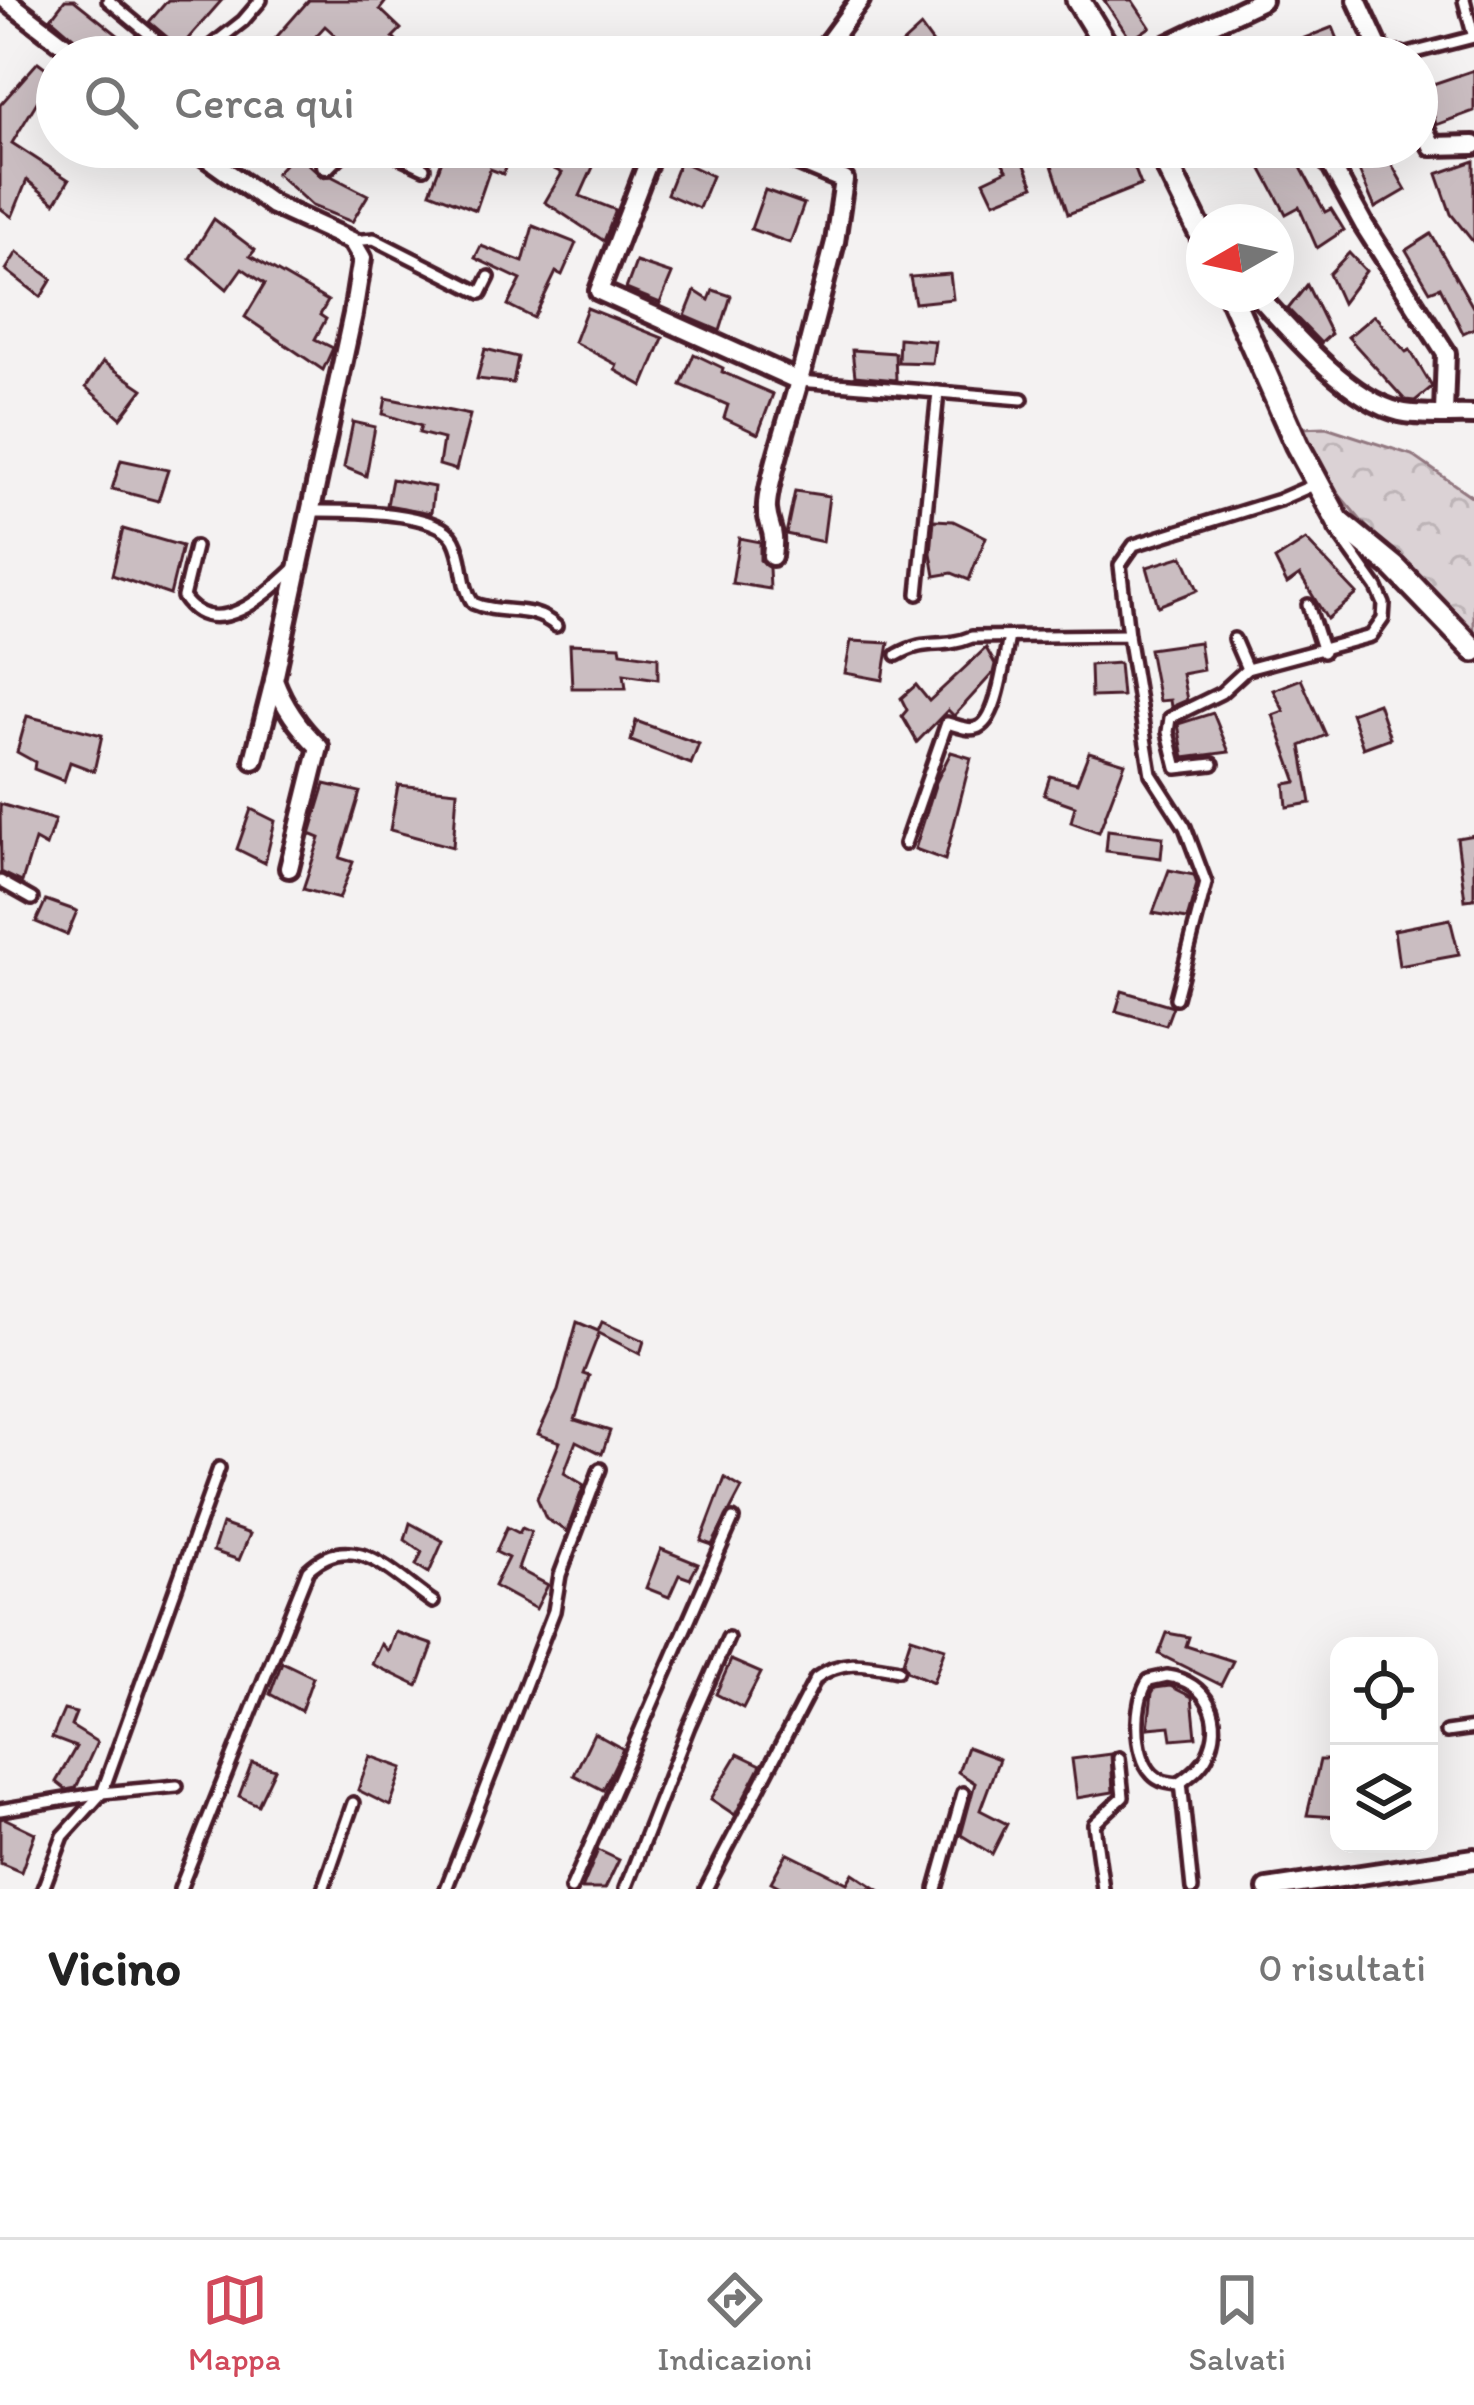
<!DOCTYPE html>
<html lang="it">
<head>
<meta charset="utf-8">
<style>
	:root { --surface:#fff; --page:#f6f6f6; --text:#222; --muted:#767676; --line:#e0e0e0; --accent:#d1495b }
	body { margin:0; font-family:Itim,sans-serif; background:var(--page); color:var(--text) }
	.controls { position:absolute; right:36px; bottom:36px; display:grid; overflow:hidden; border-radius:24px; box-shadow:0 12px 48px #0002 }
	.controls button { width:108px; height:108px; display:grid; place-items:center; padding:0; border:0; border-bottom:3px solid var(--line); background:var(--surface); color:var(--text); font:60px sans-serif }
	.compass { position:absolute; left:1186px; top:204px; width:108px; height:108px; border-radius:50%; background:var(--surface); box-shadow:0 12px 48px #0002; rotate:261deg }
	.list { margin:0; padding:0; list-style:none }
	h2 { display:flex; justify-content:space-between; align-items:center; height:156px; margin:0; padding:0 48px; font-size:51px }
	h2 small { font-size:39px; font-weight:400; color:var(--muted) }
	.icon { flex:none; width:66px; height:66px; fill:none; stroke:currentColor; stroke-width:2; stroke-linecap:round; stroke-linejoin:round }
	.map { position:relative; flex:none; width:1474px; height:1889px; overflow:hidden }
	.search { position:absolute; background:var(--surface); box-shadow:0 12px 48px #0002; left:36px; right:36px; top:36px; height:132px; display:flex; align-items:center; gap:30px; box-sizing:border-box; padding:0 42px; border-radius:66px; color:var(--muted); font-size:45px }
	.sheet { height:348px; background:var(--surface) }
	nav { display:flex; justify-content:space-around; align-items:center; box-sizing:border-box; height:168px; border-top:3px solid var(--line); background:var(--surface); font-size:33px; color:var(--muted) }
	nav a { display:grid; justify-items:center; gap:6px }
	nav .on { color:var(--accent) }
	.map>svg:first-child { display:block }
	.forest { fill:url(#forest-crowns); stroke:#927880; stroke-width:3 }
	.building { fill:#cabdc1; stroke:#4a1f2b; stroke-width:3 }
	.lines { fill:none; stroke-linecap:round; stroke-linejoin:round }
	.service-casing { stroke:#4a1f2b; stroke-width:18 }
	.minor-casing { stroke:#4a1f2b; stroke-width:26 }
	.tertiary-casing { stroke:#4a1f2b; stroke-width:30 }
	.service { stroke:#fff; stroke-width:9 }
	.minor { stroke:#fff; stroke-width:16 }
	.tertiary { stroke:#fff; stroke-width:21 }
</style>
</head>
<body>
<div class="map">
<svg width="1474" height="1889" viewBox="0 0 1474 1889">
	<defs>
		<pattern id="forest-crowns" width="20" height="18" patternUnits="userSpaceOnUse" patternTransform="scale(3)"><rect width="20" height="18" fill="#dbd2d5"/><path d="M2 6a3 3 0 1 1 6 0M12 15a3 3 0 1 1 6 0" fill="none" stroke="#bdb4b7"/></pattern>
	</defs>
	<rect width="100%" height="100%" fill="#f4f2f2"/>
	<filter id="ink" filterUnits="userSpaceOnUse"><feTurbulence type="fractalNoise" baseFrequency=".00833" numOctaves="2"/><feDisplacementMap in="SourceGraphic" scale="24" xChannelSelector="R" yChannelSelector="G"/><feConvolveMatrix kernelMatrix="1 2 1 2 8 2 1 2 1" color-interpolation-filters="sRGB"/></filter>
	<g filter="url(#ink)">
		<!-- forest -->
		<path class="forest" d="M1326,427L1412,455L1474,498V634L1364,524L1330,484L1299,428Z"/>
		<!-- building -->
		<g class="building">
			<path d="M65,0H74L129,44L137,35L163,57H96L51,18Z"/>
			<path d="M168,0H222L180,48L149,22Z"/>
			<path d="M309,0H387L380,9L401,29L393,37L399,43L388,54L381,48L370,57L355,41L348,47L325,26L297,57H273L265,50Z"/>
			<path d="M1104,0H1132L1150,27L1131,40Z"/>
			<path d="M921,27L943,57H888Z"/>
			<path d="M1333,27L1345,57H1258V56Z"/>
			<path d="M38,62L54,74L12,143L69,180L55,203L27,180L12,217L0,208V105Z"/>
			<path d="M1474,70V111L1436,125L1427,86Z"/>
			<path d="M300,147H326L308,164L322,177L331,176L368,195L352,222L312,206L276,173Z"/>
			<path d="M447,147H513L503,174L490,169L476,210L430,192Z"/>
			<path d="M547,147H602L580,196L616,210L604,241L545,202L562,173L540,162Z"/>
			<path d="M992,147H1017L1034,186L994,202L984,181L1007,170Z"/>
			<path d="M1046,147H1116L1122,162L1131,159L1141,185L1068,214Z"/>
			<path d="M1250,147H1290L1325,212L1331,209L1344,230L1317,248L1299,207L1286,214Z"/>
			<path d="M1349,147H1382L1406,190L1375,208Z"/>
			<path d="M680,161L712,176L699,208L667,194Z"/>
			<path d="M1474,161V243L1451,214L1437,174Z"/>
			<path d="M765,190L804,204L790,243L751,229Z"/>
			<path d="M214,219L255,250L250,256L328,301L320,315L326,319L315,339L333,348L323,370L245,317L265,284L242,268L227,289L190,258Z"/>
			<path d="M533,226L576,243L562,275L556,272L534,318L508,305L521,280L475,258L481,246L523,262Z"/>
			<path d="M1431,234L1474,309V328L1463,333L1440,287L1430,291L1406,250Z"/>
			<path d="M17,252L52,279L41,297L6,270Z"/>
			<path d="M1349,253L1366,271L1342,303L1329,274Z"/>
			<path d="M636,262L672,274L660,303L626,289Z"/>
			<path d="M950,274L953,299L915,303L910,277Z"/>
			<path d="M1307,285L1331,334L1321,343L1288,309Z"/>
			<path d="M713,290L731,296L720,331L685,316L695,291L709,300Z"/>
			<path d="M587,308L663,338L643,386L615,370L617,365L574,342Z"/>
			<path d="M1374,315L1406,352L1410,350L1432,387L1415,401L1405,400L1348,337Z"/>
			<path d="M899,338L935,341L932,363L898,362Z"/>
			<path d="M485,349L518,357L513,383L477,379Z"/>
			<path d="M852,350L895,353L896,380L855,376Z"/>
			<path d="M694,354L723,368L722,372L773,394L758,434L724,418L728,405L681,385Z"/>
			<path d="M103,362L143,389L121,418L86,387Z"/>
			<path d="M386,398L470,415L456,470L439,465L443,439L419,433L421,426L383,414Z"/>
			<path d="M353,422L375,427L366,476L344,467Z"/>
			<path d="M121,460L168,470L158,501L112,489Z"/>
			<path d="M392,479L434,487L431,513L387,505Z"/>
			<path d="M795,491L829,496L823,542L786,534Z"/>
			<path d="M934,520L953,521L986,537L969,580L952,573L935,576L931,553Z"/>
			<path d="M123,529L182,546L170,595L112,575Z"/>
			<path d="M739,538L760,542V560L769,568L770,589L732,583Z"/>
			<path d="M1306,540L1357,594L1327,619L1300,575L1287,584L1275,560Z"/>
			<path d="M1183,556L1198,590L1158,606L1147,567Z"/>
			<path d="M851,641L889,643L883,680L845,673Z"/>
			<path d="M1199,642L1203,670L1182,674L1187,700L1171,707L1170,700L1159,701L1149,649Z"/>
			<path d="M570,644L620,646L621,652L658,657V679L624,674L626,688H572Z"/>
			<path d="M986,648L995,664L993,673L954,716L948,710L917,742L902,716L907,710L901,698L916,685L929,701Z"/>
			<path d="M1119,663L1122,696L1091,697L1090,665Z"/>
			<path d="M1301,679L1326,735L1301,746L1311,803L1287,807L1285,784L1297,782L1273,715L1284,711L1273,690Z"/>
			<path d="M1378,703L1390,738L1363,748L1351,713Z"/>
			<path d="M1213,713L1229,752L1184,758L1178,724Z"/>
			<path d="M27,716L102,735L94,771L70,762L64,781L34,769L35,762L17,752Z"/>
			<path d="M636,721L699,744L691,764L631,741Z"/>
			<path d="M951,752L971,758L945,860L915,849L936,782Z"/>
			<path d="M1089,752L1125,763L1099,832L1071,822L1075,806L1044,795L1050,776L1077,783Z"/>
			<path d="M325,784L360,792L340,858L353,862L339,899L303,889L320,838L310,834Z"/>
			<path d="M398,785L457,791L453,847L390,830Z"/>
			<path d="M0,804L55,820L46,846L35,840L22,882L1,872Z"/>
			<path d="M251,809L275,821L265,863L237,849Z"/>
			<path d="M1108,830L1163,837L1161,858L1106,851Z"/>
			<path d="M1474,835V899L1465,900L1457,838Z"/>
			<path d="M1169,870L1194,875L1197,884L1187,919L1153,913Z"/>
			<path d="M46,900L77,911L67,935L36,922Z"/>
			<path d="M1450,919L1459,955L1399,966L1394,930Z"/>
			<path d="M1122,991L1173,1006L1166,1025L1116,1011Z"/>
			<path d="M577,1322L598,1331L602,1322L644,1341L640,1354L599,1333L583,1374L589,1376L575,1420L610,1431L602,1454L576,1441L564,1473L584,1485L567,1531L546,1519L537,1498L560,1442L538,1434L558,1391Z"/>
			<path d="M725,1478L742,1488L712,1545L701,1541Z"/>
			<path d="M410,1523L443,1541L429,1573L416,1565L422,1552L405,1540Z"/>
			<path d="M222,1524L250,1534L239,1560L213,1551Z"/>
			<path d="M507,1527L519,1533L522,1528L531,1532L518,1569L548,1585L536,1609L494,1586L508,1558L496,1552Z"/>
			<path d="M661,1549L698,1564L690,1579L679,1575L669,1597L646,1588Z"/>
			<path d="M395,1632L433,1645L418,1686L372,1664L381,1644L388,1651Z"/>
			<path d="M1167,1633L1189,1637L1186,1646L1233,1661L1221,1685L1159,1654Z"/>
			<path d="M911,1637L945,1648L933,1682L907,1671L903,1662Z"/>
			<path d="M731,1660L761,1673L743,1708L716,1694Z"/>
			<path d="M282,1662L313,1677L301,1711L270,1694Z"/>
			<path d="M1170,1686L1192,1697L1196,1737L1172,1739L1170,1726L1148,1728L1152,1693L1155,1688Z"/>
			<path d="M64,1710L76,1713L71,1726L97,1742L76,1788L66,1790L56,1782L76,1747L52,1738Z"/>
			<path d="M594,1733L623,1749L603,1790L574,1775Z"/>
			<path d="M967,1747L999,1759L980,1810L1007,1824L992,1854L961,1835L975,1783L958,1772Z"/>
			<path d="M738,1754L761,1765L735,1815L711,1799Z"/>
			<path d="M1111,1754L1113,1792L1077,1798L1072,1759Z"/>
			<path d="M370,1756L403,1768L390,1806L358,1790Z"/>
			<path d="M1320,1760H1339L1337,1817L1307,1815Z"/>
			<path d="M252,1762L275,1769L258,1805L239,1796Z"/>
			<path d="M4,1818L35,1833L21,1872L0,1863V1819Z"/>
			<path d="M598,1850L619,1860L605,1889H582Z"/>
			<path d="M787,1853L847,1883L853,1873L877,1889H784L771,1882Z"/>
		</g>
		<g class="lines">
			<defs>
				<g id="service">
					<path d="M108,0L177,57"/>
					<path d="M1464,0L1473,34"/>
					<path d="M1400,56L1474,37"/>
					<path d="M197,57L243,21L261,0"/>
					<path d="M379,147L424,168"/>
					<path d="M352,241L374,239L481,293L489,277"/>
					<path d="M799,381L938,392L918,594"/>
					<path d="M938,392L1022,399"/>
					<path d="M310,511C343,511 438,509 454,540C465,561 460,584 473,603C502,616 531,603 556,626"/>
					<path d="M195,547L183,597C214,644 268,594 294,569"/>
					<path d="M1308,605L1323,652"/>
					<path d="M1128,635L1120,565L1134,545L1279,500L1318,483"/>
					<path d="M1234,639L1247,669"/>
					<path d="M897,655C928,637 940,650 972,637L1128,635L1151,774L1185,827L1206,883L1176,998"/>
					<path d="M1213,764L1177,768L1168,732L1170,718L1221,693L1247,669L1371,636L1383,619L1384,604L1377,588L1335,529"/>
					<path d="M905,844L947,723C956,725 968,731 976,728C998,723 1004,658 1009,637"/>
					<path d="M0,881L32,899"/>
					<path d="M1167,1676C1207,1682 1226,1719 1207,1756C1201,1768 1189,1776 1179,1784C1169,1783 1159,1782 1152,1774C1133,1754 1134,1700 1149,1680Z"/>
					<path d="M1446,1732L1474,1728"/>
					<path d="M1181,1782L1192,1889"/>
					<path d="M0,1810L102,1793L177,1786"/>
					<path d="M43,1889L63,1836L102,1793L219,1468"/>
					<path d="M180,1889L308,1570C354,1527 392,1574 433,1602"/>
					<path d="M323,1889L353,1803"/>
					<path d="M446,1889L554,1611L560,1575L600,1469"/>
					<path d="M571,1889L733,1519"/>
					<path d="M625,1889L689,1726L728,1638"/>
					<path d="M706,1889L816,1678C843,1658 866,1664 898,1670"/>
					<path d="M936,1889L963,1793"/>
					<path d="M1103,1889L1094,1824L1123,1797L1119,1758"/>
				</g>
				<g id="minor">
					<path d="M6,0L80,57"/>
					<path d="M1357,0L1383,57"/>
					<path d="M429,57H432"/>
					<path d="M818,57L860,0"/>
					<path d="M1143,57L1262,0"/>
					<path d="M1395,57H1401"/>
					<path d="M1417,113L1432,146L1474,145"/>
					<path d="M192,147L273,205L352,241L362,258L353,314L274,680C284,707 298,727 319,747L289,868"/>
					<path d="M654,147L599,291L799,381L835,242L844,180L765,147"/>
					<path d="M1321,147L1364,225L1446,353L1444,413"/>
					<path d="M1165,161L1187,147"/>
					<path d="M326,165L344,147"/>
					<path d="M1257,294C1291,332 1349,400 1400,412C1423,417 1450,414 1474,415"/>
					<path d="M772,556C776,528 769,531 767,510C765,488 792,408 799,381"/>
					<path d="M254,760L274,681"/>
					<path d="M1267,1889L1474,1858"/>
				</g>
				<g id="tertiary">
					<path d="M1078,0L1113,57"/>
					<path d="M1158,147L1204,240"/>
					<path d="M1230,294L1297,445L1338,521L1395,568L1474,650"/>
				</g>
			</defs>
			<!-- service casing -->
			<use href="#service" class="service-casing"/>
			<!-- minor casing -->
			<use href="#minor" class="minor-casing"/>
			<!-- tertiary casing -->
			<use href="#tertiary" class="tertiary-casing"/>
			<!-- service -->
			<use href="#service" class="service"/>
			<!-- minor -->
			<use href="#minor" class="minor"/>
			<!-- tertiary -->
			<use href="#tertiary" class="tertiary"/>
		</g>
	</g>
</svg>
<div class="controls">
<button><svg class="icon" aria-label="locate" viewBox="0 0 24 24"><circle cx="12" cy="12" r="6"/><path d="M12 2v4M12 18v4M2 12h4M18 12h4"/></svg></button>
<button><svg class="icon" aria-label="layers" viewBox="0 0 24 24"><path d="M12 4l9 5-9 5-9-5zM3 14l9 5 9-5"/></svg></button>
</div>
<svg class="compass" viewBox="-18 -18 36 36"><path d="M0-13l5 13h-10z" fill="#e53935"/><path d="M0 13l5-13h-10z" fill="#767676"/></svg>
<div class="search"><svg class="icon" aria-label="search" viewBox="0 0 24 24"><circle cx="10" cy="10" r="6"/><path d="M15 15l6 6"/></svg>Cerca qui</div>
</div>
<section class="sheet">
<h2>Vicino<small>0 risultati</small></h2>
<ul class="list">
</ul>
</section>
<nav>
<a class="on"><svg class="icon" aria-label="map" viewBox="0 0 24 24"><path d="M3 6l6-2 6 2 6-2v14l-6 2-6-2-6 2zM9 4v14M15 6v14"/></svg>Mappa</a>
<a><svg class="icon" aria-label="directions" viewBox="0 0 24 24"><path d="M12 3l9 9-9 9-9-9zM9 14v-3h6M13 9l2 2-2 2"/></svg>Indicazioni</a>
<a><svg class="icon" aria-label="saved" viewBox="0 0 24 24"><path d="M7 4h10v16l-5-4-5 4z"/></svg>Salvati</a>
</nav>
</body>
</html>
